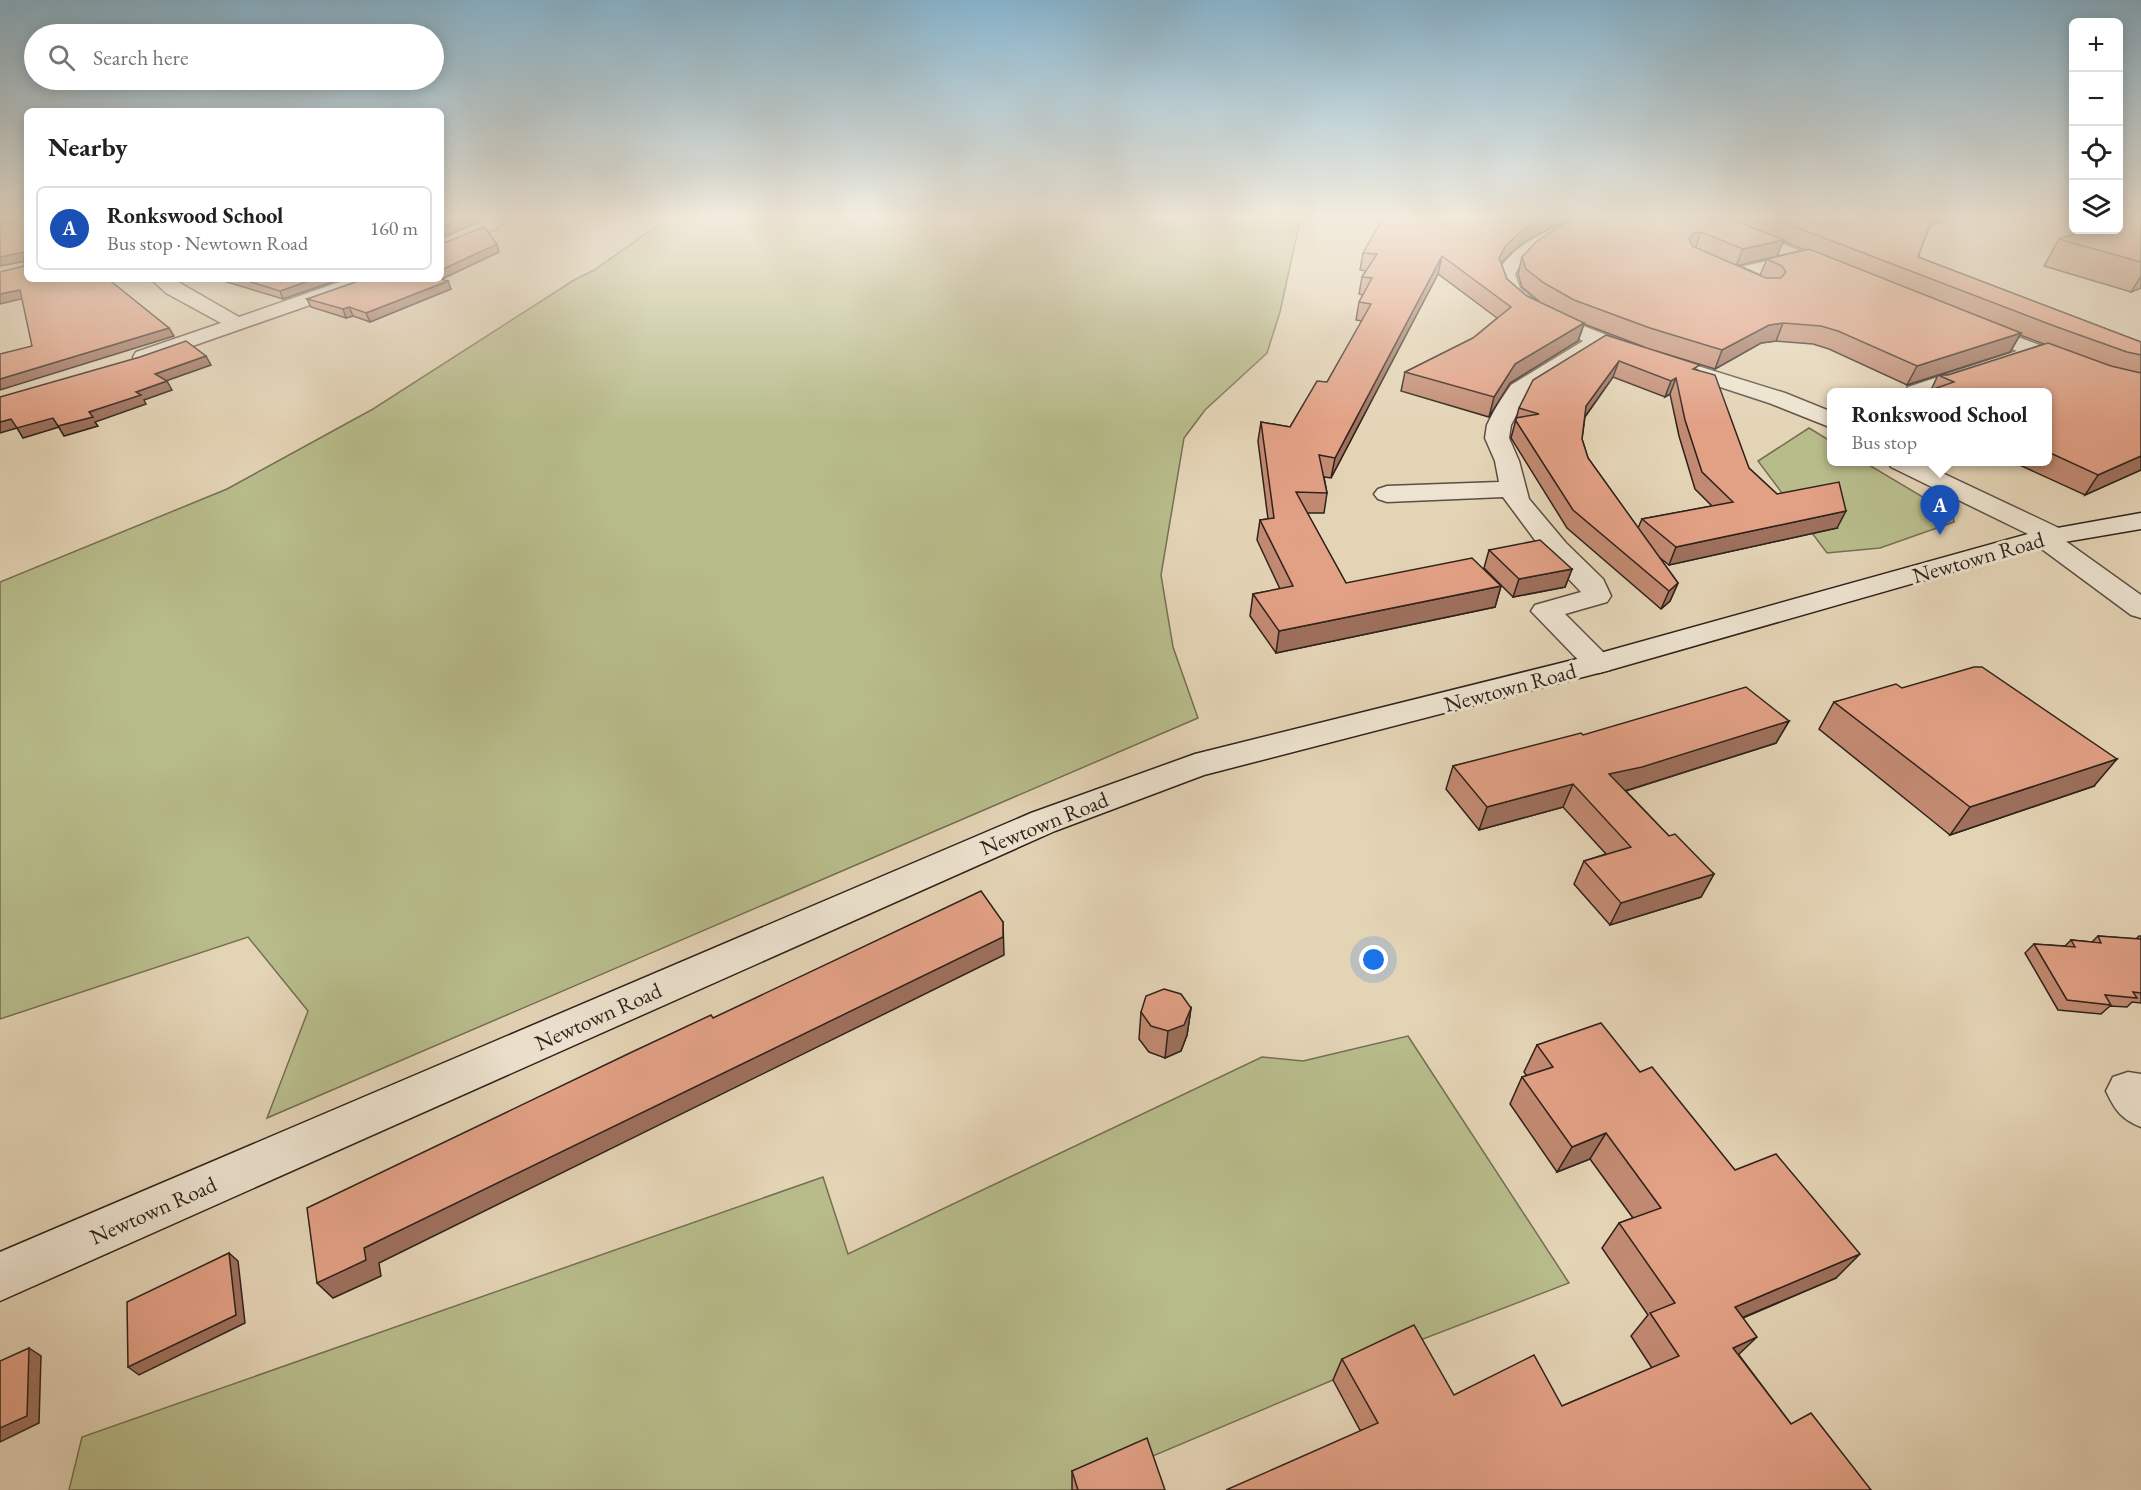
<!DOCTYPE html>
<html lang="en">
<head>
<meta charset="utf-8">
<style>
	:root { --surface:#fff; --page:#f2f2f2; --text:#202124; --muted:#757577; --line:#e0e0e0; --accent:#1a73e8 }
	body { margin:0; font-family:"EB Garamond",serif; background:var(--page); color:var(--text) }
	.controls { position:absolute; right:18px; top:18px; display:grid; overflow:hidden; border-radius:9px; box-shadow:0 3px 15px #0003 }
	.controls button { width:54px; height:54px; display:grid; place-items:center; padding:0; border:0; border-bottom:2px solid var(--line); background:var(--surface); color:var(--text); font:30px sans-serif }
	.you { position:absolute; left:1374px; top:960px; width:21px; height:21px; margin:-15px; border:4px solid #fff; border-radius:50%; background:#1a73e8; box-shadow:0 0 0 9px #1a73e833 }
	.badge { display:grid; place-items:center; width:39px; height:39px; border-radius:50%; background:var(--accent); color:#fff; font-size:20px; font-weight:700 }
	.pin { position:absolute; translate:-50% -50px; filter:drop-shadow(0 2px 3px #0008) }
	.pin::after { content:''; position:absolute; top:32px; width:21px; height:18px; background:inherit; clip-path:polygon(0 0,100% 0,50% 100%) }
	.popup { position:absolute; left:1827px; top:388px; width:225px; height:78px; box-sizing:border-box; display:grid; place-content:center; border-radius:9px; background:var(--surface); filter:drop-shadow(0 2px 4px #0005); font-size:20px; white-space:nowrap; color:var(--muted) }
	.popup b { font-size:22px; color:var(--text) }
	.popup::after { content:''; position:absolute; left:50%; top:100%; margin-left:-12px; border:12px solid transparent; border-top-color:var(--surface) }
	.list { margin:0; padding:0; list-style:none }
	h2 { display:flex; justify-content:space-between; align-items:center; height:78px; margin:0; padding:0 24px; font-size:26px }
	h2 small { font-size:20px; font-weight:400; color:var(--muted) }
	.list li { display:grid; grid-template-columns:39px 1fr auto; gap:18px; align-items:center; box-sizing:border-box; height:84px; margin:0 12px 12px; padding:0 12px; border:2px solid var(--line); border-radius:9px }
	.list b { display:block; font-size:22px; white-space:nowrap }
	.list p { margin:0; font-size:20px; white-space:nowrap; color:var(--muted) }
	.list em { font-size:20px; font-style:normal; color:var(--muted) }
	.icon { flex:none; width:33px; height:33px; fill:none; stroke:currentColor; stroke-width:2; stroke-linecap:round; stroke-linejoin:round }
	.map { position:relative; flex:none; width:2141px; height:1490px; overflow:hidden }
	.search { position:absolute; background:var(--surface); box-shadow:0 3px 15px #0003; left:24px; top:24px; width:420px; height:66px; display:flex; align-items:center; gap:15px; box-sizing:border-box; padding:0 21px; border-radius:33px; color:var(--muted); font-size:22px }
	.panel { position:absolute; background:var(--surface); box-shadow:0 3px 15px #0003; left:24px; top:108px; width:420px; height:174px; border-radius:9px }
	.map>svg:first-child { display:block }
	.green { fill:#b8bc8b; stroke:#746f53; stroke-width:1.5 }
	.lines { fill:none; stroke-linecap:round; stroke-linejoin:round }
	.street-casing { stroke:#5c4e42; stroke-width:3 }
	.secondary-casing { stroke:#2f221b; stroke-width:3 }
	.street { fill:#ede3d0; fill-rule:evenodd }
	.secondary { fill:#ede3d0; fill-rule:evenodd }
	.wall { fill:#c28a72; stroke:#2f221b; stroke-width:1.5; fill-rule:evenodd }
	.shaded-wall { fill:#9e705d; stroke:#2f221b; stroke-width:1.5 }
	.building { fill:#e2a085; stroke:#2f221b; stroke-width:1.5 }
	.labels { text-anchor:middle; stroke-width:6; stroke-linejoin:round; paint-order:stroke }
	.street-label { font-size:22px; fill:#2f221b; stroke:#ede3d0 }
</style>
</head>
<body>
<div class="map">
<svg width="2141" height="1490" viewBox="0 0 2141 1490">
	<rect width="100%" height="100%" fill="#e4d4b6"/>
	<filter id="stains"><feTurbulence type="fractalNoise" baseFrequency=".00333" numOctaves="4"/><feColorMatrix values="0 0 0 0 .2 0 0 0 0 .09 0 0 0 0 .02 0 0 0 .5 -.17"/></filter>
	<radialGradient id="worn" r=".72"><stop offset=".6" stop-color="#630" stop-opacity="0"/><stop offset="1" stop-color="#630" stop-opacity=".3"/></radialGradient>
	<!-- green -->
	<g class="green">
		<path d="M671,216H1301L1280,312L1267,353L1205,410L1184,438L1161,575L1173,647L1198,718L267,1118L308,1011L248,937L0,1019V582L227,489L373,409L574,280L594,270Z"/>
		<path d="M1809,428L1832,442V462H1864L1953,515L1954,522L1880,548L1827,553L1758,461Z"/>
		<path d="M1408,1036L1569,1283L1402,1347L1333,1380L1072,1490H69L82,1437L823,1177L848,1254L1262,1057L1303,1061Z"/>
	</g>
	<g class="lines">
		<defs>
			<g id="street">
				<path d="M489,216H507L498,228L441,252V240L486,220Z"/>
				<path d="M1579,216H1601L1598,220C1575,231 1527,250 1515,274L1520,288L1538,303L1568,320L1643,349L1785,393L1832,412V428L1769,403L1601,348L1570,366L1527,395L1511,425L1509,438L1519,461L1529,499L1566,543L1603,579L1611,596L1607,602L1565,614L1614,663L1610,670L1599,673L1588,670L1531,611L1535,605L1581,592L1546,555L1503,497L1387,502L1378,499L1374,494L1378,489L1387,486L1499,482L1495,461L1485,438L1487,425L1497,405L1511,385L1583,341L1524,312L1504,295L1497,274C1512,244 1550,230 1579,216Z"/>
				<path d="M1689,216H1713L1840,267L1842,271L1840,275H1826L1801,265L1753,275L1767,282L1770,286L1767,290C1755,293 1732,284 1725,274L1727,270L1784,257L1692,220Z"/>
				<path d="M151,279H173L239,317L348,279H376L373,283L144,363L136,362L133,357L136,352L221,323L166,293Z"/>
				<path d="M1973,320L2045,347L2048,352L2045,357L1937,392H1905L1908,387L2017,351L1966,330L1963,326L1966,322Z"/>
				<path d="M1888,462H1919L2063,530L2067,536L2064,540L2141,595V618L2131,615L2035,544L2031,538L2032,536L1891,467Z"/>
				<path d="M2128,1072L2141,1074V1127C2121,1119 2115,1110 2106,1091L2113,1077Z"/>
			</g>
			<path id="secondary" d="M2141,513V529L2047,545L1610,670L1204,775L1055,831L0,1301V1252L1031,813L1195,754L1593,655L2035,532Z"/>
		</defs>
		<!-- street casing -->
		<use href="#street" class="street-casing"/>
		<!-- secondary casing -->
		<use href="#secondary" class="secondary-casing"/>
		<!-- street -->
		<use href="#street" class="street"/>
		<!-- secondary -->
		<use href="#secondary" class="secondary"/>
	</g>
	<!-- wall -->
	<g class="wall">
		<path d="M1582,216H1962L1930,225L1918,257L2141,342V470L2085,495L2013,462H2048V393L1931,390L1938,375H1948L2044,344L2020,335L2010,352L1907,385L1829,349L1813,344L1776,341L1761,343L1715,369L1656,351L1698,370L1749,468L1777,494L1837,528L1669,565L1659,557L1678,583L1670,601L1661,609L1567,528L1511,438L1519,408L1642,346L1584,324L1578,341L1510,383L1489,417L1401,391L1405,372L1473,338L1497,318L1438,274L1331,478L1324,477L1327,493L1324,513H1307L1346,583L1501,586L1495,607L1276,653L1250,616L1253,594L1280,589L1257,540L1260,520L1268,519L1258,441L1261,422L1290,427L1327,382L1362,321L1356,320L1359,302L1363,295L1359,294L1362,277L1366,271L1360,270L1363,253L1521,244L1501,263L1507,279L1527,296L1539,301L1522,287L1518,274L1522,257ZM1783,241L1798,247L1805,250L1777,256ZM1767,259L1760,275L1738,265ZM1613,377L1665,397L1670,394L1679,436L1695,489L1712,506L1642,519L1638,528L1588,458L1582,439L1585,417Z"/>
		<path d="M2141,216V288L2131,292L2044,266L2059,239Z"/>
		<path d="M499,252L442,279L451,289L370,322L353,316L346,318L311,307L307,299Z"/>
		<path d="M217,279H341L283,299Z"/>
		<path d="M1489,550L1572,569L1565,587L1513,597L1484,568Z"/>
		<path d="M1902,688L2094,786L1950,835L1819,729L1834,702Z"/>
		<path d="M1789,721L1776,743L1626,791L1669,836L1714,874L1701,897L1610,925L1574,884L1584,861L1606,854L1563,807L1479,830L1446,789L1453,766L1583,735Z"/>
		<path d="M2098,936L2136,939L2139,936H2141V1003L2132,1002L2127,1007L2110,1006L2101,1014L2058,1010L2025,953L2034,944L2065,946L2071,940L2092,942Z"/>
		<path d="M1191,1008L1187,1035L1181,1051L1165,1058L1149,1052L1139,1039L1141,1012Z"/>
		<path d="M1537,1045L1640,1072L1735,1170L1836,1278L1743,1318L1739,1355L1791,1424L1871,1490L1360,1430L1333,1380L1342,1359L1454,1395L1562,1406L1652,1368L1631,1336L1648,1315L1602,1248L1619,1223L1633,1218L1590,1159L1557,1172L1510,1104L1522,1077L1527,1076L1524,1072Z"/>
		<path d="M1072,1471L1165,1490H1072Z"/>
	</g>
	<!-- shaded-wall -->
	<g class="shaded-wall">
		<path d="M469,216H475L477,222L441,238V228Z"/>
		<path d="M1547,216H1574L1521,244L1502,262L1495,275L1499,258L1506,245L1525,228Z"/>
		<path d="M1932,216H1962L1927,226Z"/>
		<path d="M1701,232L1695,249L1686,251L1689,239L1692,234Z"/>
		<path d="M1784,240L1777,256L1736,266L1743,249Z"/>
		<path d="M497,244L499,252L433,283L441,279V270Z"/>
		<path d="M24,252L27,261L0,266V257Z"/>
		<path d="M1442,256L1438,274L1331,478L1335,458Z"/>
		<path d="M2141,276V288L2131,292Z"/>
		<path d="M314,279H341L283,299L280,291Z"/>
		<path d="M448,281L451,289L370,322L366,313Z"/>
		<path d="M20,290L25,298L0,304V294Z"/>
		<path d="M349,307L353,316L346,318L343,309Z"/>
		<path d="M1584,323L1578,341L1510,383L1489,417L1494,397L1515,364Z"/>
		<path d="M1783,323L1776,341L1761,343L1715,369L1722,350L1769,325Z"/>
		<path d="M169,328L174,336L0,390V379Z"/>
		<path d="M2021,333L2010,352L1907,385L1917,366Z"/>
		<path d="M206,356L211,365L160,383L155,374Z"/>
		<path d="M1619,361L1613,377L1581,422L1586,406Z"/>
		<path d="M1676,378L1670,394L1665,397L1671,381Z"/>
		<path d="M167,381L172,390L144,400L146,404L95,422L98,426L64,436L58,426L136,392Z"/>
		<path d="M53,418L59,427L23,438L17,428L0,433V422L11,419Z"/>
		<path d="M2141,456V470L2085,495L2098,475Z"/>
		<path d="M1846,511L1837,528L1669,565L1676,547Z"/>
		<path d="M1572,569L1565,587L1513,597L1519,579Z"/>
		<path d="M1678,583L1670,601L1661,609L1669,591Z"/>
		<path d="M1501,586L1495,607L1276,653L1279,631Z"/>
		<path d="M1789,721L1776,743L1631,789L1599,797L1609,774Z"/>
		<path d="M2117,759L2094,786L1950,835L1970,807Z"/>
		<path d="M1573,784L1563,807L1479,830L1487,807Z"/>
		<path d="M1714,874L1701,897L1610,925L1621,903Z"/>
		<path d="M1003,922L1004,955L379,1263L381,1276L333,1298L317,1283L364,1248Z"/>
		<path d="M1191,1008L1187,1035L1181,1051L1165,1058L1168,1031Z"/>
		<path d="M1606,1133L1590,1159L1557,1172L1572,1147Z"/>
		<path d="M229,1253L238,1261L245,1323L139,1375L128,1367Z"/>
		<path d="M1860,1254L1836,1278L1713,1330L1735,1307Z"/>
		<path d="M1757,1337L1734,1359L1733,1348Z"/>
		<path d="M29,1348L41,1356L39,1423L0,1442V1428Z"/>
	</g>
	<!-- building -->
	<g class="building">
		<path d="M0,216H27V279H108L169,328L0,379V354L32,346L20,290L0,294V272L24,266V252L0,257Z"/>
		<path d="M441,216H469L441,228Z"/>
		<path d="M1385,216H1547L1525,228L1506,245L1499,258L1507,279L1527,296L1584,323L1515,364L1494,397L1405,372L1473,338L1511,307L1442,256L1335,458L1319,455L1327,493L1296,492L1346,583L1472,558L1501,586L1279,631L1253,594L1293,586L1260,520L1274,518L1261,422L1290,427L1317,381L1327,382L1371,304L1359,302L1372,278L1362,277L1377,254L1363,253L1381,221Z"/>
		<path d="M1582,216H1723L1784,240L1743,249L1701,232L1692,234L1689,239L1692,246L1766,278H1781L1786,272L1782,266L1767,259L1809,249L2021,333L1917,366L1838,331L1821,326L1783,323L1769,325L1722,350L1650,328L1574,300L1544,283L1526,269L1522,257L1536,242L1558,227Z"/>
		<path d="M1767,216H1933L1918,257L2141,342V355L2127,352L2057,327Z"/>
		<path d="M2126,216H2141V262L2059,239L2087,230H2118V219Z"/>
		<path d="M484,227L497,244L441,270V244Z"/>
		<path d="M241,279H314L280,291Z"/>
		<path d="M364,279H441L448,281L366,313L349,307L343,309L307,299Z"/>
		<path d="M1606,335L1700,365L1693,369L1715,375L1749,468L1777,494L1839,482L1846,511L1676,547L1642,519L1733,502L1702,472L1685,420L1676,378L1671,381L1619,361L1586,406L1582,439L1588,458L1678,583L1669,591L1573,510L1516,421V418L1539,414L1519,408L1533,380Z"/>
		<path d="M186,341L206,356L155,374L167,381L136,392L141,395L89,412L93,417L58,426L53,418L17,428L11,419L0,422V397L140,357Z"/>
		<path d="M2048,343L2111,366L2141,373V456L2098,475L2048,452V393H1922L1954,382L1938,375H1948Z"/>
		<path d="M1540,540L1572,569L1519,579L1489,550Z"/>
		<path d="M1974,667H1982L2117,759L1970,807L1834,702L1896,684L1902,688Z"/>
		<path d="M1746,687L1789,721L1642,767L1609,774L1669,836L1675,834L1714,874L1621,903L1584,861L1631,847L1573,784L1487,807L1453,766L1581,733L1583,735Z"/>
		<path d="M981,891L1003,922V937L364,1248L366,1260L317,1283L307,1208L632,1052L711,1015L713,1018Z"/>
		<path d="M2098,936L2141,939V993L2133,992L2137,998L2105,995L2111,1005L2067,1000L2034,944L2075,947L2071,940L2101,943Z"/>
		<path d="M1164,989L1181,994L1191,1008L1184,1025L1168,1031L1151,1026L1141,1012L1146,996Z"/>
		<path d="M1601,1023L1640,1072L1652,1067L1735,1170L1776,1154L1860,1254L1735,1307L1757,1337L1733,1348L1791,1424L1811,1413L1871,1490H1226L1378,1423L1342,1359L1414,1325L1454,1395L1534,1355L1562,1406L1679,1356L1650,1313L1675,1303L1619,1223L1661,1208L1606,1133L1572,1147L1522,1077L1553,1067L1537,1045Z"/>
		<path d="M229,1253L236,1315L128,1367L127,1302Z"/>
		<path d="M29,1348L27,1416L0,1428V1361Z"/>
		<path d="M1147,1438L1165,1490H1078L1072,1471Z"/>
	</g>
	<!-- sky -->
	<linearGradient id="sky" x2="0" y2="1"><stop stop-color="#87b6d0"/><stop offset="0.51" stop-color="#f3ecde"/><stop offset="1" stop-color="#f3ecde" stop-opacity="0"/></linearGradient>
	<rect width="2141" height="425" fill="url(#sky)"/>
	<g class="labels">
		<!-- street labels -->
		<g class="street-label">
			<text transform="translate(1978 557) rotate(-16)" y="8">Newtown Road</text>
			<text transform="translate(1510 687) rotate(-15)" y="8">Newtown Road</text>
			<text transform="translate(1044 823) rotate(-22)" y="8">Newtown Road</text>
			<text transform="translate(598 1016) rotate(-24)" y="8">Newtown Road</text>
			<text transform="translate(153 1210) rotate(-24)" y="8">Newtown Road</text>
		</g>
	</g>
	<rect width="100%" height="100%" filter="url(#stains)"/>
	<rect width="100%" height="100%" fill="url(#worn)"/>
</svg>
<div class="controls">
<button>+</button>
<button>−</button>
<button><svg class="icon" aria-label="locate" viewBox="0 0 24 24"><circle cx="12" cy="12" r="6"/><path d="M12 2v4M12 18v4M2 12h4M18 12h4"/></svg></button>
<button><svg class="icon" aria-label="layers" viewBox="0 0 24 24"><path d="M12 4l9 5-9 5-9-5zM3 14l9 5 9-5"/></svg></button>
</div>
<div class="you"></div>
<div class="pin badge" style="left:1940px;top:535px;background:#1a4fb4">A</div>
<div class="popup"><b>Ronkswood School</b>Bus stop</div>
<div class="search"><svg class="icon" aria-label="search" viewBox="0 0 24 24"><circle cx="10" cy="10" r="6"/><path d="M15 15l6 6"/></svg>Search here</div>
<section class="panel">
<h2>Nearby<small></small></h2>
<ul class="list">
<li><span class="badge" style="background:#1a4fb4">A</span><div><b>Ronkswood School</b><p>Bus stop · Newtown Road</p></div><em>160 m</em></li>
</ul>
</section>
</div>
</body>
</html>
